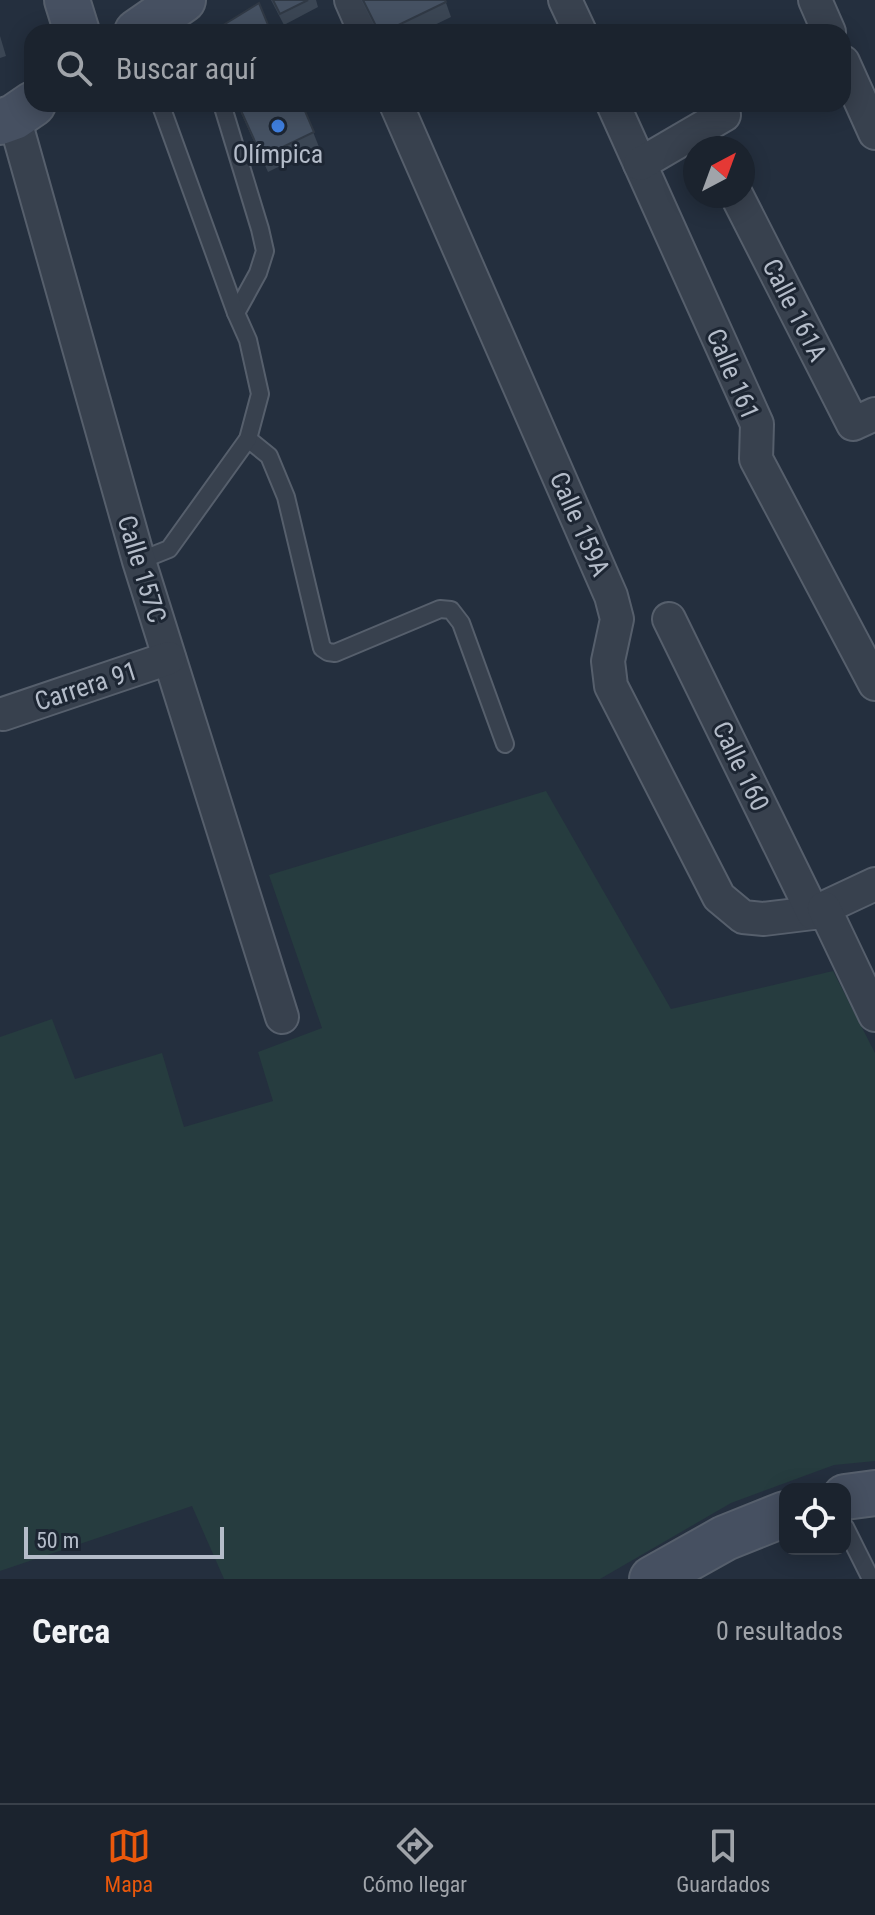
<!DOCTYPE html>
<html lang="es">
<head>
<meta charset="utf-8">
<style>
	:root { --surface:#1b232e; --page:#282f3a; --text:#f1f3f6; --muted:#a0a4aa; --line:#39404a; --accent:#ea580c }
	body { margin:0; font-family:"Roboto Condensed",sans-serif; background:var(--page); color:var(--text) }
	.controls { position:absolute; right:24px; bottom:24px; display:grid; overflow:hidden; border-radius:16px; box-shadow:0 4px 20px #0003 }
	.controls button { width:72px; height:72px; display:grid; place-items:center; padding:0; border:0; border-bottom:2px solid var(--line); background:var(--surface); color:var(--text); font:40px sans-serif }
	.compass { position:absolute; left:683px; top:136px; width:72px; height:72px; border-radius:50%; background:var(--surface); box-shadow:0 4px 20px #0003; rotate:41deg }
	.scale { position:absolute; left:24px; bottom:20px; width:200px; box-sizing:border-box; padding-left:8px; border:4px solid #b4bcc9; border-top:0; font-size:22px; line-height:28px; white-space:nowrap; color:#b4bcc9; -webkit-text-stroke:6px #1d2633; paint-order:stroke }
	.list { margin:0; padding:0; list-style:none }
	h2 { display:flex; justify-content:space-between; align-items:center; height:104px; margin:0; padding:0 32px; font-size:34px }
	h2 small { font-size:26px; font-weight:400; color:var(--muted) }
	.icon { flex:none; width:44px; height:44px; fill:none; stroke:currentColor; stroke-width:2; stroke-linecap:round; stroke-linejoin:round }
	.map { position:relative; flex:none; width:875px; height:1579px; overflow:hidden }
	.search { position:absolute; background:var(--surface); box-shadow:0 4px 20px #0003; left:24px; right:24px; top:24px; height:88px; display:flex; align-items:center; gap:20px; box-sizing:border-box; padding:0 28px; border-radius:24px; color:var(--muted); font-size:30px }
	.sheet { height:224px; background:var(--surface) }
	nav { display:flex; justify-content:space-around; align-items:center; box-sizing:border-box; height:112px; border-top:2px solid var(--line); background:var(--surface); font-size:22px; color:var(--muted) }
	nav a { display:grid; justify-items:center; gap:4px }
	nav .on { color:var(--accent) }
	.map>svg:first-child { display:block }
	.green { fill:#263c3f }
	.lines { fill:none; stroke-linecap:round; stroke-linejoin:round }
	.lane-casing { stroke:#565f6c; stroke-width:20 }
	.street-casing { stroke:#565f6c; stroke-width:36 }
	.secondary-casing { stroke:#565f6c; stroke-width:48 }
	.lane { stroke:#38414e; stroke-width:16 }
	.street { stroke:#38414e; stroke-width:32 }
	.secondary { stroke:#465061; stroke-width:44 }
	.wall { fill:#3b4654 }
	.building { fill:#455162; stroke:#303945; stroke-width:2 }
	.shop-dot { fill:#3f7fe0; stroke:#1d2633; stroke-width:3 }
	.labels { text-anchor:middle; stroke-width:6; stroke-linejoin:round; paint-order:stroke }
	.poi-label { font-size:26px; fill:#b4bcc9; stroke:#1d2633 }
	.street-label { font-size:26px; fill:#b4bcc9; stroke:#1d2633 }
</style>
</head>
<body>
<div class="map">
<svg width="875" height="1579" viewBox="0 0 875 1579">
	<rect width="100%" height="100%" fill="#242f3e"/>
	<!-- green -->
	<path class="green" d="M546,791L671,1009L833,971L875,1053V1461L834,1465L731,1503L600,1579H224L192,1506L0,1571V1037L52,1019L75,1079L162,1053L184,1127L273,1101L258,1052L322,1028L269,875Z"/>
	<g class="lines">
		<defs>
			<g id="lane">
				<path d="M222,104L260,229L265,251L258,273L236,313"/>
				<path d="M248,439L269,456L286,497L322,648L328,652L335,653L440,609L451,610L461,623L505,744"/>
				<path d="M139,561L169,549L248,439L260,394L248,340L236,313L161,106"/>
				<path d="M845,1527L871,1579"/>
			</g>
			<g id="street">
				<path d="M351,0L365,32"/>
				<path d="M565,0L580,32"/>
				<path d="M815,0L829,32"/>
				<path d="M843,62L875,133"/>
				<path d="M396,104L611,596L617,619L608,661L611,686L719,897L743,917L764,919L813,913L875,884"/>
				<path d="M613,104L757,424L756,459L875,684"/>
				<path d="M14,117L139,561L282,1017"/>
				<path d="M640,164L724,115"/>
				<path d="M737,196L853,424L875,414"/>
				<path d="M669,619L813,913"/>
				<path d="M3,714L169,658"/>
				<path d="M824,908L875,1015"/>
			</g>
			<g id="secondary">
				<path d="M67,0L77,32"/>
				<path d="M137,32L183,0"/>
				<path d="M0,122L14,117L33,104"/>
				<path d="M845,1497L875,1493"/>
				<path d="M652,1579L725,1538L785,1514"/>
			</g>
		</defs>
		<!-- lane casing -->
		<use href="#lane" class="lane-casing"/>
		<!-- street casing -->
		<use href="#street" class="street-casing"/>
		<!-- secondary casing -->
		<use href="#secondary" class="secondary-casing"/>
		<!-- lane -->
		<use href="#lane" class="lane"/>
		<!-- street -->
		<use href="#street" class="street"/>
		<!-- secondary -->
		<use href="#secondary" class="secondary"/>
	</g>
	<!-- wall -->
	<g class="wall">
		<path d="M271,0H316L318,7L284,25Z"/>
		<path d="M361,0H445L451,17L420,32H377Z"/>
		<path d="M0,36L6,56L0,58Z"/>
		<path d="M237,104H302L319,147L268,172Z"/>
	</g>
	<!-- building -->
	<g class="building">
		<path d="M273,0H308L280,14Z"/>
		<path d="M363,0H445L446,2L384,32H379Z"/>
		<path d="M259,3L271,32H212Z"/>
		<path d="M238,104H302L314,132L262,157Z"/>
	</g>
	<!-- markers -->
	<circle class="shop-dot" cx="278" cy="126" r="8"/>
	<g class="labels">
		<!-- poi labels -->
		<g class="poi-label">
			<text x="278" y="163">Olímpica</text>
		</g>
		<!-- street labels -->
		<g class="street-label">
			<text transform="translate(795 310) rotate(63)" y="9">Calle 161A</text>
			<text transform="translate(733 374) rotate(67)" y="9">Calle 161</text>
			<text transform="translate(580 524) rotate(66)" y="9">Calle 159A</text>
			<text transform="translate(142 569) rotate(73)" y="9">Calle 157C</text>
			<text transform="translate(86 686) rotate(-18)" y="9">Carrera 91</text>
			<text transform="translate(741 766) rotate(64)" y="9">Calle 160</text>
		</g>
	</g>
</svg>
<div class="controls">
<button><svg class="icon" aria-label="locate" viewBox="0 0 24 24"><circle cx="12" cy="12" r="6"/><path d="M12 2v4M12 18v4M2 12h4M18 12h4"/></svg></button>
</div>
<svg class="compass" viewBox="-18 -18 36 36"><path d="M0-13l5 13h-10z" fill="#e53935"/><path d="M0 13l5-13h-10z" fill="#a0a4aa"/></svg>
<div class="scale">50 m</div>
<div class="search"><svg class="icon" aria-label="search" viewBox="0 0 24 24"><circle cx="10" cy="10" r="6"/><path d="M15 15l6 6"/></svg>Buscar aquí</div>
</div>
<section class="sheet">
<h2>Cerca<small>0 resultados</small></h2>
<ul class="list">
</ul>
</section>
<nav>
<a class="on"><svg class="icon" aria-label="map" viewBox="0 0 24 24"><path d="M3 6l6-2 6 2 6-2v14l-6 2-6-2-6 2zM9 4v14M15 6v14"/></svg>Mapa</a>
<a><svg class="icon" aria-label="directions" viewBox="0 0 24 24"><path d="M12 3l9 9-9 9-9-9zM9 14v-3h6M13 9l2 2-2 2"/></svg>Cómo llegar</a>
<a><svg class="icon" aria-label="saved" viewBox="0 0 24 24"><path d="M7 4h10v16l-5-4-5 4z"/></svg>Guardados</a>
</nav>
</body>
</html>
